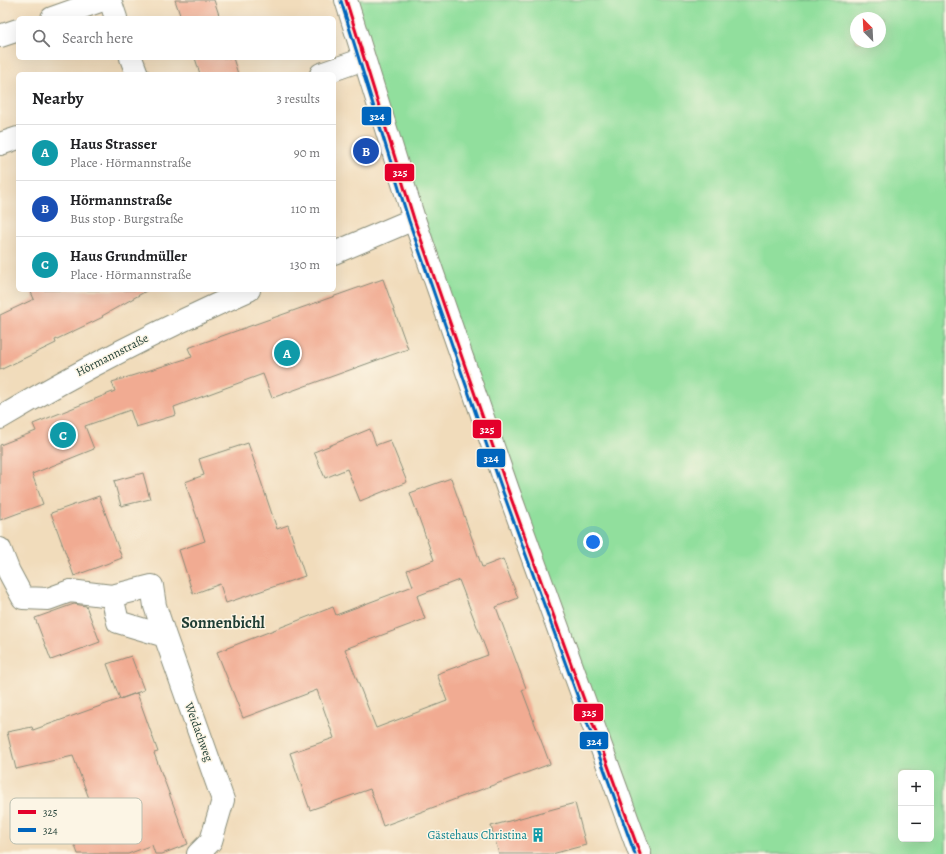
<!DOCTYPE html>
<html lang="en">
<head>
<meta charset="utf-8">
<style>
	:root { --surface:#fff; --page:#f2f2f2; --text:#202124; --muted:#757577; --line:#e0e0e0; --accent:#7c3aed }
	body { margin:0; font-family:Alegreya,serif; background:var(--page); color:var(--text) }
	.controls { position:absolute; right:12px; bottom:12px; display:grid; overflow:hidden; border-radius:6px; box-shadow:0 4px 16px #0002 }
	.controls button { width:36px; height:36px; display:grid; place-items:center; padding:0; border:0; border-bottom:1px solid var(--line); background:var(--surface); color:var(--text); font:20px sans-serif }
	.compass { position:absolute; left:850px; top:12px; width:36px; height:36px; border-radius:50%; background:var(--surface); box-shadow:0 4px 16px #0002; rotate:336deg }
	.you { position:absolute; left:593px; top:542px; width:14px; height:14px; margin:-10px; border:3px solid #fff; border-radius:50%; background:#1a73e8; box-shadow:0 0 0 6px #1a73e833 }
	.badge { display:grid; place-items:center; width:26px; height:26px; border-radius:50%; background:var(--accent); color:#fff; font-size:13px; font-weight:700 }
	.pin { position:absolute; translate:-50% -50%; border:2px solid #fff; box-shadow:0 1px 4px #0006 }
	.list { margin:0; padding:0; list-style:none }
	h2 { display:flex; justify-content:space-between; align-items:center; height:52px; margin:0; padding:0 16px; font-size:17px }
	h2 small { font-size:13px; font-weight:400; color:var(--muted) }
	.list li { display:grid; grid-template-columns:26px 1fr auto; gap:12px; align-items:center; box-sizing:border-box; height:56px; padding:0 16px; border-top:1px solid var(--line) }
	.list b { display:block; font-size:15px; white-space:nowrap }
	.list p { margin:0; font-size:13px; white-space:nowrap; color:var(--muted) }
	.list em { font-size:13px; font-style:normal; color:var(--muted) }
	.icon { flex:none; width:22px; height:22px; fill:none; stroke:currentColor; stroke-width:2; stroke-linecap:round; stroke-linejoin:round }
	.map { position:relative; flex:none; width:946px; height:854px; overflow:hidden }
	.search { position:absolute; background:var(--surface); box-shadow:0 4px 16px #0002; left:16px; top:16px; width:320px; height:44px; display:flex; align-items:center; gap:10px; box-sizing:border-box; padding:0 14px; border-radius:6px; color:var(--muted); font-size:15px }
	.panel { position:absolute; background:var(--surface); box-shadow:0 4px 16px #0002; left:16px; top:72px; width:320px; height:220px; border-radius:6px }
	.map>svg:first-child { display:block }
	.green { fill:#91df9d; stroke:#588e68; fill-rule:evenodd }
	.building { fill:#f1ab92; fill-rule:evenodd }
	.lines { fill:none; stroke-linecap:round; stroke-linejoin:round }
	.minor-casing { stroke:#888c78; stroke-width:24 }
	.major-casing { stroke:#888c78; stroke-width:24 }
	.minor { stroke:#fff; stroke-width:22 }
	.major { stroke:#fff; stroke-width:22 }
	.bus-1-casing { stroke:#fcf5e5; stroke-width:6 }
	.bus-2-casing { stroke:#fcf5e5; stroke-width:6 }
	.bus-1 { stroke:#e4002b; stroke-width:3 }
	.bus-2 { stroke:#0065bd; stroke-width:3 }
	.labels { text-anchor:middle; stroke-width:3; stroke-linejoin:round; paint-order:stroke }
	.street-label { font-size:12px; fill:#1f3d34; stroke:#fcf5e5 }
	.culture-label { font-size:12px; fill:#0d838f; stroke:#fcf5e5; text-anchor:end }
	.district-label { font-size:16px; font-weight:bold; fill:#1f3d34; stroke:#fcf5e5 }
	.key { fill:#fcf5e5; stroke:#babeb0; stroke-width:1 }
	.key-label { font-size:11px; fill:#1f3d34 }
	.line-badge { stroke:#fcf5e5; stroke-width:1.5 }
	.badge-label { font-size:11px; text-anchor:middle; font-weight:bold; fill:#fff }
</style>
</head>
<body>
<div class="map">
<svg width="946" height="854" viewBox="0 0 946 854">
	<rect width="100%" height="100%" fill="#fcf5e5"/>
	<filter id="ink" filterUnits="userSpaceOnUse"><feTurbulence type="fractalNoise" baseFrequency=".025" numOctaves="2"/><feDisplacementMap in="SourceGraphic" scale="8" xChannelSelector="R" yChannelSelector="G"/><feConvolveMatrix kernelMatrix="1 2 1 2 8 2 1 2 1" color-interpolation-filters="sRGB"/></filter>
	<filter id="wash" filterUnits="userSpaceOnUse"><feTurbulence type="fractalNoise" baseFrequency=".012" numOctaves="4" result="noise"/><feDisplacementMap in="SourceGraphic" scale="16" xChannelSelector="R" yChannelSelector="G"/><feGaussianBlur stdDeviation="0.9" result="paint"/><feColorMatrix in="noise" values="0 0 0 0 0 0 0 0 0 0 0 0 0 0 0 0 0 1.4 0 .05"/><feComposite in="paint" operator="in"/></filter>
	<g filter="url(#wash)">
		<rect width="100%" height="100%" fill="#f1dcbb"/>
		<!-- green -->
		<path class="green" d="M346,0H946V854H640ZM856,18H880V42H856ZM901,773H931V839H901Z"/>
		<g id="blocks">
			<!-- building -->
			<g class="building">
				<path d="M175,0H214L220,18H181Z"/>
				<path d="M195,58H233L238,74H200Z"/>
				<path d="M383,279L408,349L272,398L263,374L174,407L176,415L136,427L130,410L85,426L94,449L32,474L43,504L0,520V445L36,431L33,424L115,391L112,382L192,357L188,348Z"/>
				<path d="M30,290H148L102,316L103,317L55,340L56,343L0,370V315L34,299Z"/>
				<path d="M370,429L376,445L390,440L407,482L360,501L347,469L325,478L314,452Z"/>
				<path d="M248,443L277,529L288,525L305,576L226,603L220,584L193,594L179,550L205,541L185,482L204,475L199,459Z"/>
				<path d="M143,473L150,499L121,506L114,481Z"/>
				<path d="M451,478L482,567L503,559L518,598L496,607L526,688L522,690L550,764L383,826L370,789L310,810L290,753L334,738L317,690L243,718L217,652L333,607L336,615L413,586L407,570L434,560L410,493ZM459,580L488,655L437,674L447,701L376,728L345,649L425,619L417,596Z"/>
				<path d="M99,496L122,558L74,576L51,513Z"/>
				<path d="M74,604L86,606L100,642L51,660L35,618Z"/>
				<path d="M131,656L144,690L120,699L107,664Z"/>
				<path d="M137,693L158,752L154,753L188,844L162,854H155L152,845L128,854H78L62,811L90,801L73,756L16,769L7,732L32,727L33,730Z"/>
				<path d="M575,803L586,845L552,854H499L491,826Z"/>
			</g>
		</g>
	</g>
	<g filter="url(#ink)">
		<use href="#blocks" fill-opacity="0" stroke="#888c78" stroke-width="1"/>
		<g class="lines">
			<defs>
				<g id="minor">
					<path d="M110,0L116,18"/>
					<path d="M52,18L103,0"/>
					<path d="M0,36L18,30"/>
					<path d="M131,58L137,74"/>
					<path d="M321,74L364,59"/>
					<path d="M0,144L18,138"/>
					<path d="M334,253L414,219"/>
					<path d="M0,418C81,370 163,328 249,290"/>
					<path d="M0,549L9,572L23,598L48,599L70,591L112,596"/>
					<path d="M165,636L118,622L112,596L152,586L155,606L165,636L223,800L211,841L198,854"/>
				</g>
				<path id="major" d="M346,0L414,219L508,490L640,854"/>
			</defs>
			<!-- minor casing -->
			<use href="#minor" class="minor-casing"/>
			<!-- major casing -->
			<use href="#major" class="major-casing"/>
			<!-- minor -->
			<use href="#minor" class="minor"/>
			<!-- major -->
			<use href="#major" class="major"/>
			<defs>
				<path id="bus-1" d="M346,0L414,219L508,490L640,854"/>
				<path id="bus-2" d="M341,1L409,221L503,492L635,854"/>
			</defs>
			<!-- bus-1 casing -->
			<use href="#bus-1" class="bus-1-casing"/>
			<!-- bus-2 casing -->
			<use href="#bus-2" class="bus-2-casing"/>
			<!-- bus-1 -->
			<use href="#bus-1" class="bus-1"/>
			<!-- bus-2 -->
			<use href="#bus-2" class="bus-2"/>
		</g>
	</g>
	<!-- icons -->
	<defs>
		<symbol id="building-bare" viewBox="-9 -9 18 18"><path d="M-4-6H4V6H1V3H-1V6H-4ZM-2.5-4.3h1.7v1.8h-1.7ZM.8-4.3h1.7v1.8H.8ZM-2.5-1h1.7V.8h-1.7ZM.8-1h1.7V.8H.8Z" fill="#0f9aa8" stroke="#fcf5e5" stroke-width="2.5" paint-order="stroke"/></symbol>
	</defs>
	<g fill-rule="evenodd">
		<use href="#building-bare" x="528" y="825" width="20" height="20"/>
	</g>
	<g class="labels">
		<!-- street labels -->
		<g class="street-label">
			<text transform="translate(112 355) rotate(-27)" y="4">Hörmannstraße</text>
			<text transform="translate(199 732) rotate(70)" y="4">Weidachweg</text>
		</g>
		<!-- culture labels -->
		<g class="culture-label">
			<text x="527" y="839">Gästehaus Christina</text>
		</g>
		<!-- district labels -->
		<g class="district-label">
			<text x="223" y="628">Sonnenbichl</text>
		</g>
	</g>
	<!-- legend -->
	<rect x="10" y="798" width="132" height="46" rx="6" class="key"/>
	<rect x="18" y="810" width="18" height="4" fill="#e4002b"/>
	<rect x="18" y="828" width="18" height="4" fill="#0065bd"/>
	<g class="key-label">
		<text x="43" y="816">325</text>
		<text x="43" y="834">324</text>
	</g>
	<g class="line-badge">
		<rect x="361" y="106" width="31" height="20" rx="4" fill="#0065bd"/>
		<rect x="384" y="163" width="31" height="19" rx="4" fill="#e4002b"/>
		<rect x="472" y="419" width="30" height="20" rx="4" fill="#e4002b"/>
		<rect x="476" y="448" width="30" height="20" rx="4" fill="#0065bd"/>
		<rect x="573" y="703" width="31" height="19" rx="4" fill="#e4002b"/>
		<rect x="579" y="731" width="30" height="19" rx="4" fill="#0065bd"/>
	</g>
	<g class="badge-label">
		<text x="377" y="120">324</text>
		<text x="400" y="176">325</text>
		<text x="487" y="433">325</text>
		<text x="491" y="462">324</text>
		<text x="589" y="716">325</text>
		<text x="594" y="745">324</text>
	</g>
</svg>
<div class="controls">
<button>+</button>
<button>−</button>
</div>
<svg class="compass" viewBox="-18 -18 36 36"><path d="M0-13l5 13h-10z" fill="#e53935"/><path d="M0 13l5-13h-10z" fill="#757577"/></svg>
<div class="you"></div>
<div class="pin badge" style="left:287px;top:353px;background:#0f9aa8">A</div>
<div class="pin badge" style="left:366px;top:151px;background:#1a4fb4">B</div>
<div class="pin badge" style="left:63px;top:435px;background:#0f9aa8">C</div>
<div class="search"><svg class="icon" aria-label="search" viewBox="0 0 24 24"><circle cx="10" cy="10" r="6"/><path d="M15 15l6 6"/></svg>Search here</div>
<section class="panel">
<h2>Nearby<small>3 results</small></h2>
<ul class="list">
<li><span class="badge" style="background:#0f9aa8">A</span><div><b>Haus Strasser</b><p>Place · Hörmannstraße</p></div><em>90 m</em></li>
<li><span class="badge" style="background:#1a4fb4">B</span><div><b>Hörmannstraße</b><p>Bus stop · Burgstraße</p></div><em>110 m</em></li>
<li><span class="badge" style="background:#0f9aa8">C</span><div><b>Haus Grundmüller</b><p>Place · Hörmannstraße</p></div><em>130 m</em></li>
</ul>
</section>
</div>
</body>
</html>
